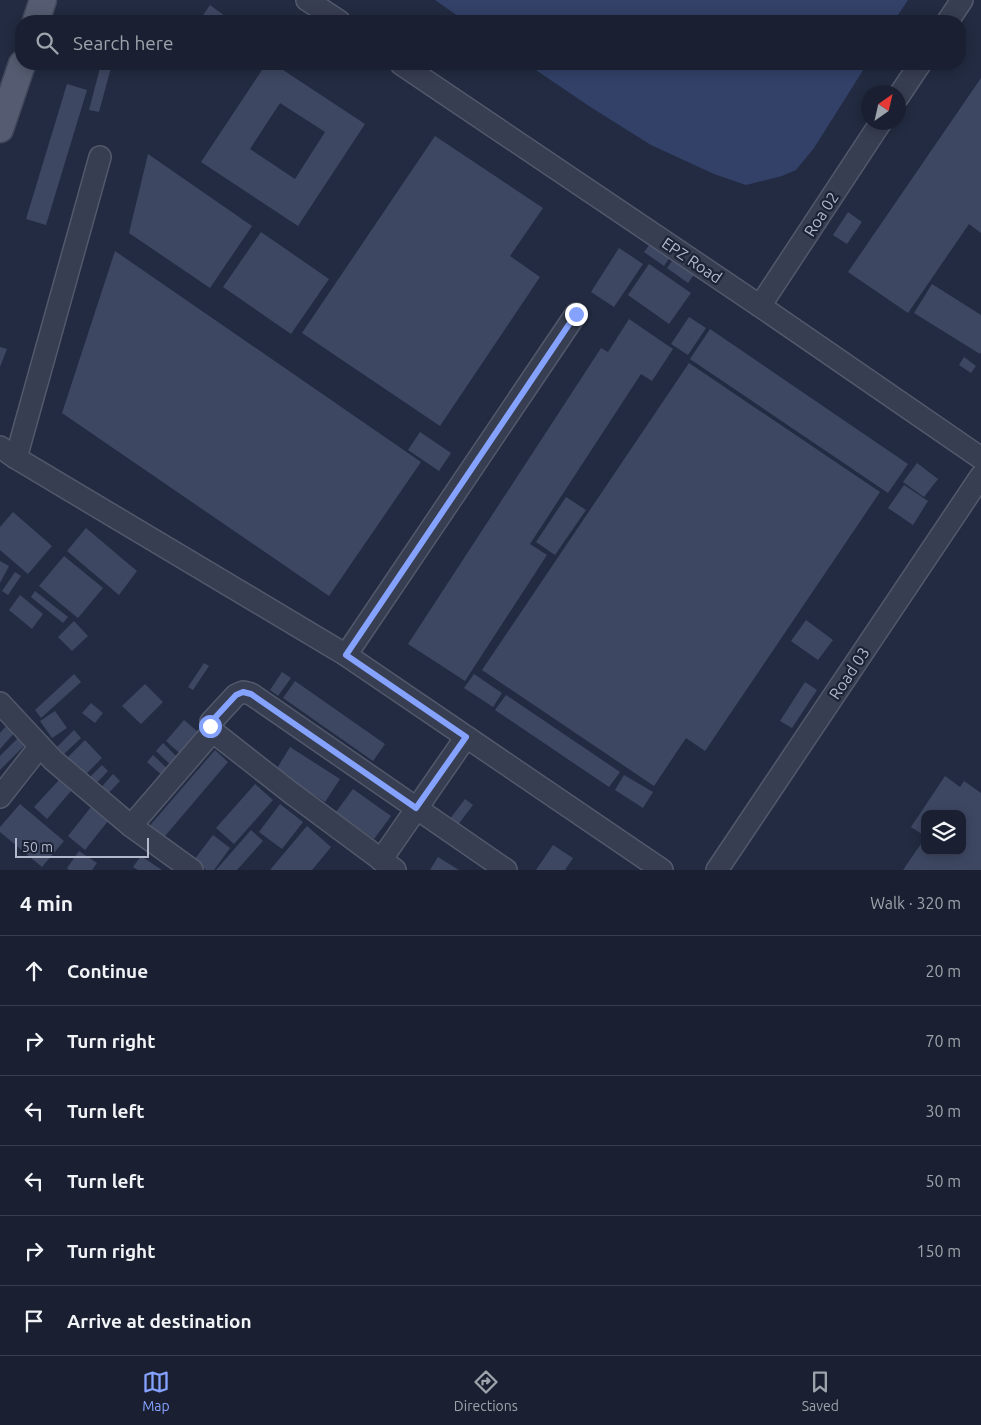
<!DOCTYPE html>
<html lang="en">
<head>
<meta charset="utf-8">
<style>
	:root { --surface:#1a2031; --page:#272d3d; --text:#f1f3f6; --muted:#9fa3ab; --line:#383e4d; --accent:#85a2ff }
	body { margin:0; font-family:Ubuntu,sans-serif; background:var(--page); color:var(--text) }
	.controls { position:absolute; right:15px; bottom:15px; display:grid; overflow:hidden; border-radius:10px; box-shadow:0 2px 12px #0003 }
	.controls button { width:45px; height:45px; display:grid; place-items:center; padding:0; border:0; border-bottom:1px solid var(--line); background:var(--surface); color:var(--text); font:25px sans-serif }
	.compass { position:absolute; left:861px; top:85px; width:45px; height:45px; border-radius:50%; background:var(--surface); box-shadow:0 2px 12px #0003; rotate:34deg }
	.scale { position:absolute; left:15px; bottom:12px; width:134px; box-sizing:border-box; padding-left:5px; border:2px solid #b3b9cc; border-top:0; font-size:14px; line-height:18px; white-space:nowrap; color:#b3b9cc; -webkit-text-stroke:4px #1c2336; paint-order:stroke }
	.stop { position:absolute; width:15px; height:15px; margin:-11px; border:4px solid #85a2ff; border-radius:50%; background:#fff }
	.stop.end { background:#85a2ff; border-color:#fff; box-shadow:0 1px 5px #0008 }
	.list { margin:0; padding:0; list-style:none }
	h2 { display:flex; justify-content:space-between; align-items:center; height:65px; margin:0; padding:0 20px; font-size:21px }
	h2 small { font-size:16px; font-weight:400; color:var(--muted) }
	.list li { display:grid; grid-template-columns:32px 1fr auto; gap:15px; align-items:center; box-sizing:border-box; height:70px; padding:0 20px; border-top:1px solid var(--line) }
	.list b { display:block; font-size:19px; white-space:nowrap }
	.list em { font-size:16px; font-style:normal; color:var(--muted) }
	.icon { flex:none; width:28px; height:28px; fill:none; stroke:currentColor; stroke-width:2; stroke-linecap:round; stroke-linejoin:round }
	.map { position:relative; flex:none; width:981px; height:870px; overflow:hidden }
	.search { position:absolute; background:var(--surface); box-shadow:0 2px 12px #0003; left:15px; right:15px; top:15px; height:55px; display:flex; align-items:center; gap:12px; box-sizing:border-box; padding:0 18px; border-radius:20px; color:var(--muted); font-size:19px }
	.sheet { height:485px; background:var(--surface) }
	nav { display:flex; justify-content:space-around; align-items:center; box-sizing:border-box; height:70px; border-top:1px solid var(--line); background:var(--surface); font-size:14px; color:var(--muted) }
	nav a { display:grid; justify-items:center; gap:2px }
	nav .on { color:var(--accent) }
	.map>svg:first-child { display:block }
	.water { fill:#334168 }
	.building { fill:#3e4762; fill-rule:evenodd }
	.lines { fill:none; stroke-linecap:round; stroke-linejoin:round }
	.minor-casing { stroke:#52596c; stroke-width:24 }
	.major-casing { stroke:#40475a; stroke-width:29 }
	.minor { stroke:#373e51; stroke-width:21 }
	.major { stroke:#555c71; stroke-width:26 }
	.route { stroke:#85a2ff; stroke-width:6 }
	.labels { text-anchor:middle; stroke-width:4.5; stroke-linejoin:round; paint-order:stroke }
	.street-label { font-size:16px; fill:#b3b9cc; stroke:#1c2336 }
</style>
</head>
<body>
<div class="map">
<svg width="981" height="870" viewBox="0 0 981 870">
	<rect width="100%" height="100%" fill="#222b41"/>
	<!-- water -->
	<g class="water">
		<path d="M435,0H908L894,21H465Z"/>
		<path d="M527,64H867L814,148L796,170L782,176L746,185L714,174L651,145L592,108Z"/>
	</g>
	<!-- building -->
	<g class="building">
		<path d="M210,5L225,16L221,21H199Z"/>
		<path d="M101,64H112L99,112L89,110Z"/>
		<path d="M266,64H274L365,124L298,226L201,162ZM280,103L325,132L295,179L250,149Z"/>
		<path d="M981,78V233L969,224L908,313L848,272Z"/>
		<path d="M67,84L87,90L46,225L26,219Z"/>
		<path d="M435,136L543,208L510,256L540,277L440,426L302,333Z"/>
		<path d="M148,154L252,226L210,288L129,233Z"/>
		<path d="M848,212L862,222L847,244L833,235Z"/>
		<path d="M261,232L329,279L291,334L223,287Z"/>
		<path d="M650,244L670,257L664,266L644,252Z"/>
		<path d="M619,248L643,264L614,307L591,292Z"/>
		<path d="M115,251L421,462L329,596L62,413Z"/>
		<path d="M677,254L698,269L688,283L667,268Z"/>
		<path d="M649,264L691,293L669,324L628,295Z"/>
		<path d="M932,284L981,315V352L980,354L914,313Z"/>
		<path d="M689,317L706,328L688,355L671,344Z"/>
		<path d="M629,319L673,349L652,381L641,374L530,544L547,555L465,681L408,644L601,348L608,352Z"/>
		<path d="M710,329L908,464L888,493L690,359Z"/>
		<path d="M0,347L7,349L0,367Z"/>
		<path d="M964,357L976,366L971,373L959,365Z"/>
		<path d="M689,363L880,492L705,751L686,738L654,786L482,670Z"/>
		<path d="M420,432L451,453L439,471L408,450Z"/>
		<path d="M917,463L938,479L924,497L903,482Z"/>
		<path d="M904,485L928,501L913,525L888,508Z"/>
		<path d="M566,497L586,510L555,555L536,542Z"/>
		<path d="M13,512L52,546L28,574L0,550V527Z"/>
		<path d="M86,528L137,571L119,595L67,551Z"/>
		<path d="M64,556L103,588L78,618L39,586Z"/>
		<path d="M0,561L9,566L0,583Z"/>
		<path d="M15,572L21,576L8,595L2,591Z"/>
		<path d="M35,591L68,617L63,623L31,597Z"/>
		<path d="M20,595L43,614L32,629L9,610Z"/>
		<path d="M806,620L833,640L818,660L791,641Z"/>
		<path d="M74,621L88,636L72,651L58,637Z"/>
		<path d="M204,663L209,666L193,690L188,687Z"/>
		<path d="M282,672L291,678L278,696L270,690Z"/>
		<path d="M74,674L81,682L41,718L35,710Z"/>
		<path d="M474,674L502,693L493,707L464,688Z"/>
		<path d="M295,681L385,744L373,761L283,698Z"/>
		<path d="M805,682L817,690L792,728L780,721Z"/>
		<path d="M145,684L163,702L141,724L122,706Z"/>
		<path d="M506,695L620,772L609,787L495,710Z"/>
		<path d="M91,703L103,713L95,723L82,713Z"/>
		<path d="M55,711L67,728L52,738L40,721Z"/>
		<path d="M184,720L204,737L185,758L166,741Z"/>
		<path d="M8,724L16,731L0,749V733Z"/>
		<path d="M74,730L81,738L64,754L57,747Z"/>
		<path d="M22,734L29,741L0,770V756Z"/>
		<path d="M85,740L102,758L82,778L65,760Z"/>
		<path d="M163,743L182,762L175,769L156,751Z"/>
		<path d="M290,747L340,779L325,802L276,770Z"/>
		<path d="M215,750L228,762L160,842L146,830Z"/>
		<path d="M153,755L171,772L165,778L147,762Z"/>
		<path d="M102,765L108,771L92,788L86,781Z"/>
		<path d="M113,774L120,781L104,798L97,792Z"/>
		<path d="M624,775L653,792L643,808L615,790Z"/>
		<path d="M945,776L960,787L964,781L981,793V870H903L925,838V851H962V814H925V836L911,827Z"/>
		<path d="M59,780L71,791L47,819L34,807Z"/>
		<path d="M255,784L273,800L234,844L216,828Z"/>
		<path d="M353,789L391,816L374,839L336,812Z"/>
		<path d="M465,799L473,805L454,830L446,824Z"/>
		<path d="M20,804L64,841L42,867L0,832V827Z"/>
		<path d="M280,804L303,822L282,849L259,832Z"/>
		<path d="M91,807L108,821L85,850L68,836Z"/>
		<path d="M307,826L331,847L312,870H270Z"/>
		<path d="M251,830L263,841L237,870H216Z"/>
		<path d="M213,835L230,848L214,870H206L194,860Z"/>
		<path d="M553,845L573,858L565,870H536Z"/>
		<path d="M79,851L97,863L92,870H69L67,868Z"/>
		<path d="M141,856L162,870H138L133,867Z"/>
		<path d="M438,857L459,870H430Z"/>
	</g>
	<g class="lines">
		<defs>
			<g id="minor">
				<path d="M307,0L339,21"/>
				<path d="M948,21L962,0"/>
				<path d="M401,64L760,306L981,458"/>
				<path d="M898,97L920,64"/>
				<path d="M760,306L881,122"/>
				<path d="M0,447L16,458L346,655L662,870"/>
				<path d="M16,458L100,157"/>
				<path d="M346,655L576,314"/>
				<path d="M0,703L53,760L131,826L192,870"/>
				<path d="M0,797L40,746"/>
				<path d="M131,826L206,739"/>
				<path d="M381,860L466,737"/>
				<path d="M395,870L290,792L211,730V722L236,695L243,692L251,694L506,870"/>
				<path d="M717,870L981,476"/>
			</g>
			<g id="major">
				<path d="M36,21L43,0"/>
				<path d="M0,129L22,64"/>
			</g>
		</defs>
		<!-- minor casing -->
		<use href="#minor" class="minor-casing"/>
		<!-- major casing -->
		<use href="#major" class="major-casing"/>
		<!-- minor -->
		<use href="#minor" class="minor"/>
		<!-- major -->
		<use href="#major" class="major"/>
	</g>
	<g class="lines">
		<!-- route -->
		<path class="route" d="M210,726L211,722L236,695L243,692L251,694L416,808L466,737L346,655L576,314"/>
	</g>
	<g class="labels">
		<!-- street labels -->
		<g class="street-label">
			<text transform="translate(821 214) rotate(-57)" y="6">Roa 02</text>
			<text transform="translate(692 260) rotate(34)" y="6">EPZ Road</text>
			<text transform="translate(849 673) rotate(-56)" y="6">Road 03</text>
		</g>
	</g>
</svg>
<div class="controls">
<button><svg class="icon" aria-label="layers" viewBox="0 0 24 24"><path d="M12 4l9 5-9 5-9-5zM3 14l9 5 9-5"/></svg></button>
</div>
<svg class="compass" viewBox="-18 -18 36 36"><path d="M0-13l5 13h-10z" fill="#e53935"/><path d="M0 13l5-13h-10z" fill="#9fa3ab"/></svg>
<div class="scale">50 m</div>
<div class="stop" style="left:210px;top:726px"></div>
<div class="stop end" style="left:576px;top:314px"></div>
<div class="search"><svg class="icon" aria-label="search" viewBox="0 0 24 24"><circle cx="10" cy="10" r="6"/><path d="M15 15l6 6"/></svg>Search here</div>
</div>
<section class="sheet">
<h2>4 min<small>Walk · 320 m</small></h2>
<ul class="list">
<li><svg class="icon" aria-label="ahead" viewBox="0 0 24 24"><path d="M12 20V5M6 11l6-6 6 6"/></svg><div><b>Continue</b></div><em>20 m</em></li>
<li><svg class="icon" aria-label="right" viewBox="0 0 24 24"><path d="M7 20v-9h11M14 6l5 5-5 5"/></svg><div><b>Turn right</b></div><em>70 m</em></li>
<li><svg class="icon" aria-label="left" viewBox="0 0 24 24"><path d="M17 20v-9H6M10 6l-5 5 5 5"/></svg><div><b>Turn left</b></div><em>30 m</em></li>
<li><svg class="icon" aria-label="left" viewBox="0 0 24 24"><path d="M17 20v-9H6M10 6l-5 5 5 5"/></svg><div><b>Turn left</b></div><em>50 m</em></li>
<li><svg class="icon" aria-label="right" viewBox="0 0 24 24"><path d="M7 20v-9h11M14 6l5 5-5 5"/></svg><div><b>Turn right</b></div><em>150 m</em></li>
<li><svg class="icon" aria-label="arrive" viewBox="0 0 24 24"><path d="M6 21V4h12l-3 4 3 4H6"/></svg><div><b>Arrive at destination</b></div></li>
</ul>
</section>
<nav>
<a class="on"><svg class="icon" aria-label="map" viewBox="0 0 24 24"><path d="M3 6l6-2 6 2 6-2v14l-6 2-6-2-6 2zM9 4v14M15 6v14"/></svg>Map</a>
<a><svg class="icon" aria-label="directions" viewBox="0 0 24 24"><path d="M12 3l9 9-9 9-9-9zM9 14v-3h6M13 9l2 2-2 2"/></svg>Directions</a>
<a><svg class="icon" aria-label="saved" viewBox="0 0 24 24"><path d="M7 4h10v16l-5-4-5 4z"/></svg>Saved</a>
</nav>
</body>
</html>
